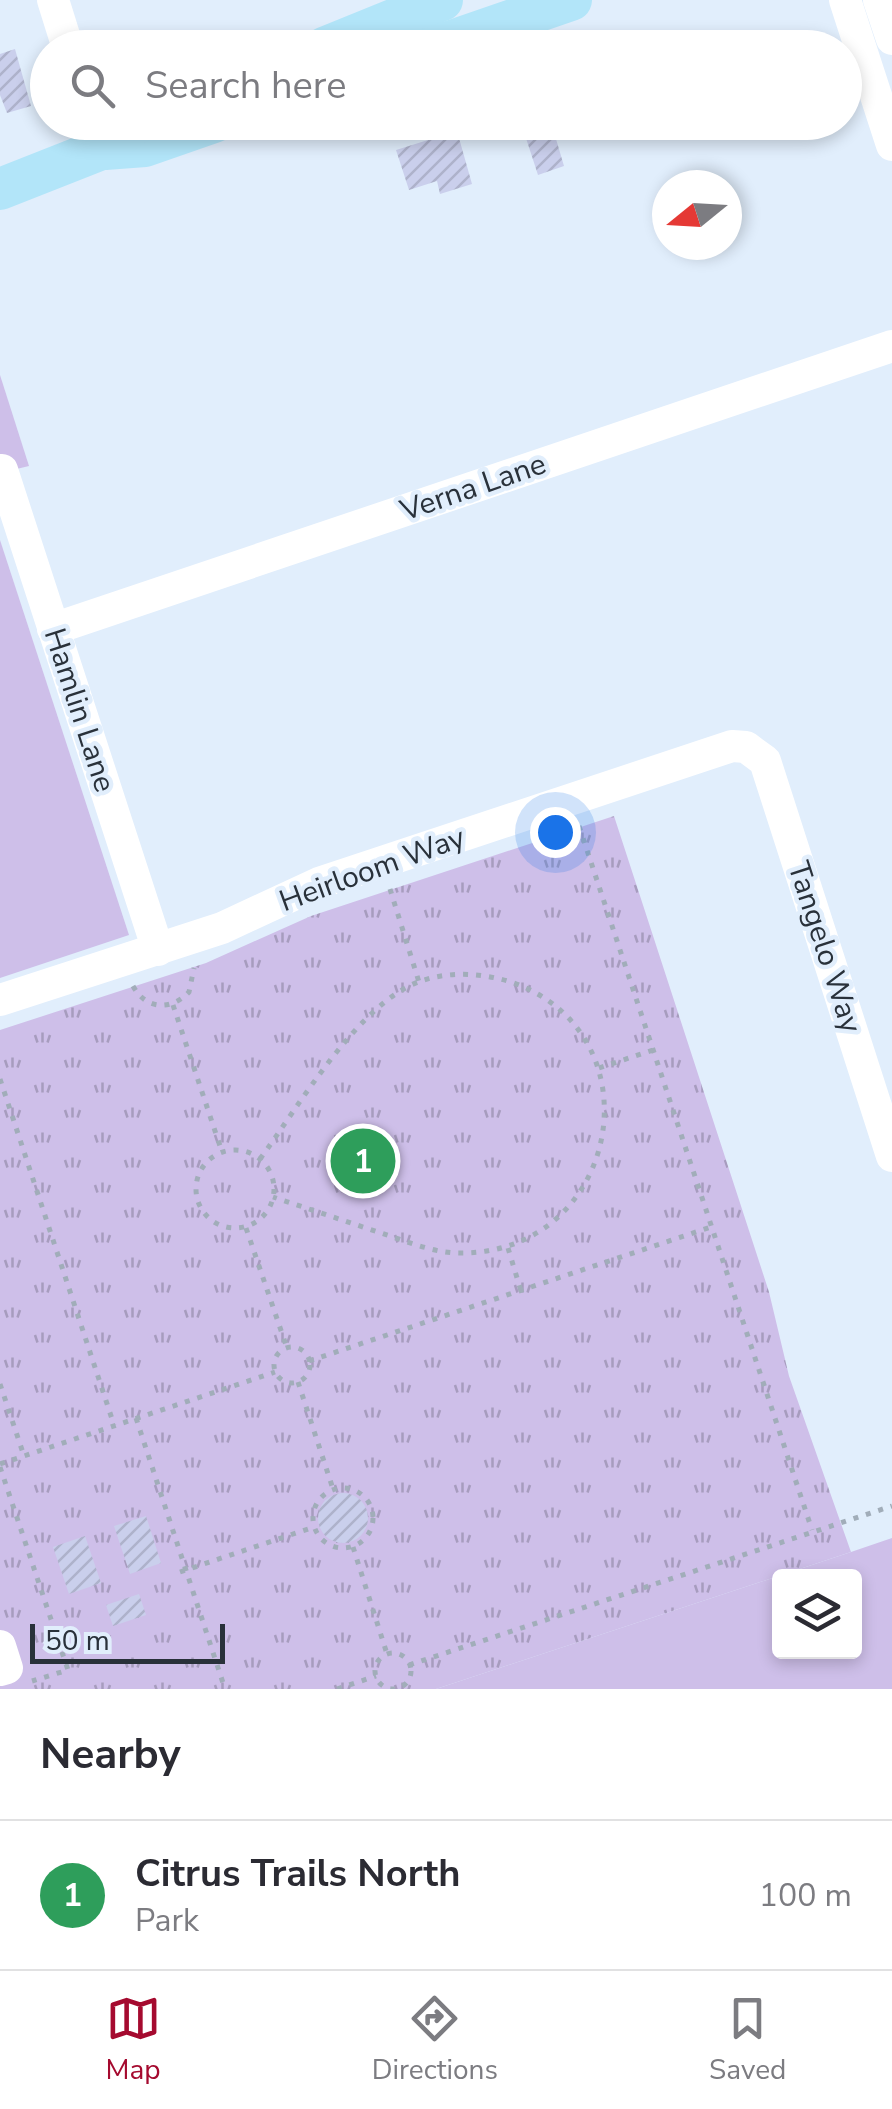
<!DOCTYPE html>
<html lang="en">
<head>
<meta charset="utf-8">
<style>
	:root { --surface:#fff; --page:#f2f2f3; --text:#2b2b33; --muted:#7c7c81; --line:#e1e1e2; --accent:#a50a2f }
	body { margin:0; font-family:"Nunito Sans",sans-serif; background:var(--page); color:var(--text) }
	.controls { position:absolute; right:30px; bottom:30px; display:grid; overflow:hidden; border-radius:10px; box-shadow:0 5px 15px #0003 }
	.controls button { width:90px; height:90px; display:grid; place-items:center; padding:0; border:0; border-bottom:2px solid var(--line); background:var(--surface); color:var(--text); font:50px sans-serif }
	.compass { position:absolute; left:652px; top:170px; width:90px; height:90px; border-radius:50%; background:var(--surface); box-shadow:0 5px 15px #0003; rotate:252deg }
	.scale { position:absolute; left:30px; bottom:25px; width:195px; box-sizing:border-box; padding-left:10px; border:5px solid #29313a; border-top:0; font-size:28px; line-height:35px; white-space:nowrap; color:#29313a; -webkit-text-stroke:8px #e1eefc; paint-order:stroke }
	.you { position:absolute; left:555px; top:832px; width:35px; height:35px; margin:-25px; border:8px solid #fff; border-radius:50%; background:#1a73e8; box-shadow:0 0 0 15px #1a73e833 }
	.badge { display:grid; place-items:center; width:65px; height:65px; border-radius:50%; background:var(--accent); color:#fff; font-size:32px; font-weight:700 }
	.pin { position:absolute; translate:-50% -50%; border:5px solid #fff; box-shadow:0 2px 10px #0006 }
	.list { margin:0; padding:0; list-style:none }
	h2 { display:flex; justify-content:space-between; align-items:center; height:130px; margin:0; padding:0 40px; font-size:42px }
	h2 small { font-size:32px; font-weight:400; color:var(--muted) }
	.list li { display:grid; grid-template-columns:65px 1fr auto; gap:30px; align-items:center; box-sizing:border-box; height:150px; padding:0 40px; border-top:2px solid var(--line) }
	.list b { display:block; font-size:38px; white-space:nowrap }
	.list p { margin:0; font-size:32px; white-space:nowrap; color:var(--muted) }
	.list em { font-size:32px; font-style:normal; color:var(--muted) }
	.icon { flex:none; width:55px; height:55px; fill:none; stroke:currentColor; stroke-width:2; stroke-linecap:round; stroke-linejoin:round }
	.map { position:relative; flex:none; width:892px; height:1689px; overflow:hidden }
	.search { position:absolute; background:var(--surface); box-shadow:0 5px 15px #0003; left:30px; right:30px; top:30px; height:110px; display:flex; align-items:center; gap:25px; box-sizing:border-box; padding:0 35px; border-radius:55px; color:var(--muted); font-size:38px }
	.sheet { height:280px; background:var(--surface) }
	nav { display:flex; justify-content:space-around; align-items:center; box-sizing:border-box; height:140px; border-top:2px solid var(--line); background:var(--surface); font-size:28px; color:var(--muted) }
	nav a { display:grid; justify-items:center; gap:5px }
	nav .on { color:var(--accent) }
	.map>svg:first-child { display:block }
	.grass { fill:#cebfe9; fill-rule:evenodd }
	.park { fill:url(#park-tufts) }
	.building { fill:url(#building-hatch) }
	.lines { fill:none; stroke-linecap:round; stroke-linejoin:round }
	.path { stroke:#a1adb9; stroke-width:5; stroke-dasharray:5 8; stroke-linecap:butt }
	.minor { stroke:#fff; stroke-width:32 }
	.major { stroke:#b2e5f9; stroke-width:42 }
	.labels { text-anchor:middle; stroke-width:9; stroke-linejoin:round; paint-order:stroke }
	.street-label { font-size:30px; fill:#29313a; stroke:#e1eefc }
</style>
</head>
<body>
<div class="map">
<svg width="892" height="1689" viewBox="0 0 892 1689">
	<defs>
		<pattern id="park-tufts" width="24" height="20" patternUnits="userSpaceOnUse" patternTransform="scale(2.5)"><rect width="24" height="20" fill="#cebfe9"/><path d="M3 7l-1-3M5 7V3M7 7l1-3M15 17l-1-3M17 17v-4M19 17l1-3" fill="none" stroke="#a79cbe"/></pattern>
		<pattern id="building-hatch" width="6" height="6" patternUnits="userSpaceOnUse" patternTransform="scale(2.5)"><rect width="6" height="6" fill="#cacfec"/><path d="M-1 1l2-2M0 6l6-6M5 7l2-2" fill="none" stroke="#aeb2cb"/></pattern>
	</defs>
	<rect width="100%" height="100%" fill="#e1eefc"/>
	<!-- grass -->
	<g class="grass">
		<path d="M0,375L29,466L0,473Z"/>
		<path d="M0,540L129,935L0,978Z"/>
		<path d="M892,1538V1689H436L851,1552ZM854,1576V1652H780V1576Z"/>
	</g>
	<!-- park -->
	<path class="park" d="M614,816L769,1292L789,1376L851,1552L436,1689H0V1030L206,963L311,916Z"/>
	<!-- building -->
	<g class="building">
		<path d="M15,49L31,106L7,113L0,95V54Z"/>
		<path d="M517,122H551L564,166L538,175L523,129L519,130Z"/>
		<path d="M457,131L472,184L440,194L437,181L409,190L396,150Z"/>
		<circle cx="343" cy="1518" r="25"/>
		<path d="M146,1516L161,1563L130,1574L114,1526Z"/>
		<path d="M85,1536L101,1583L69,1594L53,1547Z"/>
		<path d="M139,1594L146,1615L113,1626L106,1605Z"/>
	</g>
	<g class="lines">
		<!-- path -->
		<g class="path">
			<path d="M579,826L812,1530"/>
			<path d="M390,889L419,982"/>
			<path d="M133,986C146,1010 171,1011 189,992L194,968"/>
			<path d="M173,1005L222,1152"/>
			<path d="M599,1068L653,1050"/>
			<path d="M0,1079L114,1425"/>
			<circle cx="235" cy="1189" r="39"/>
			<path d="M260,1159C299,1106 359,1002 421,981C450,971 482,973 511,982C660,1033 621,1252 462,1253C436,1254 406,1241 381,1233C345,1221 309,1209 273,1197"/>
			<path d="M246,1228L287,1348"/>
			<path d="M508,1248L521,1291"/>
			<circle cx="292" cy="1365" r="18"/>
			<path d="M309,1361L711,1227"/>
			<path d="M298,1382L333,1489"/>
			<path d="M0,1384L24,1456"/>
			<path d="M136,1418L225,1689"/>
			<path d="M0,1464L275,1372"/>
			<path d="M0,1467L68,1670L32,1681"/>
			<circle cx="343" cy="1518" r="30"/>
			<path d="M353,1547L387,1654"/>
			<path d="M180,1572L314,1527"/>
			<circle cx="393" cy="1671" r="18"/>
			<path d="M409,1665L892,1506"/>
			<path d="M337,1689L376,1676"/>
		</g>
		<!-- minor -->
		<g class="minor">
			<path d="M53,0L68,48"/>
			<path d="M845,0L892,145"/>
			<path d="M879,0L892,39"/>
			<path d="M2,470L158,950"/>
			<path d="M53,629L892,346"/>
			<path d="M0,1000L222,928L319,883L732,746L746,747L765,761L892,1156"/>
			<path d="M0,1646L7,1668L0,1670"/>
		</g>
		<!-- major -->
		<g class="major">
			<path d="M324,48L442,0"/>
			<path d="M431,48L571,0"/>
			<path d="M105,149L145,146L214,122"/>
			<path d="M0,189L99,150L138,122"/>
		</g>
	</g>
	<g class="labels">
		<!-- street labels -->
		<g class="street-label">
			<text transform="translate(473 487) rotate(-19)" y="10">Verna Lane</text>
			<text transform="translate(80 710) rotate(72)" y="10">Hamlin Lane</text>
			<text transform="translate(372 869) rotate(-20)" y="10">Heirloom Way</text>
			<text transform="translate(825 947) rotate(72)" y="10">Tangelo Way</text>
		</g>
	</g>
</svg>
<div class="controls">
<button><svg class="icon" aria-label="layers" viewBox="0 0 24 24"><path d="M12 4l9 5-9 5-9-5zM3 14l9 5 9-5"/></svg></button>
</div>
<svg class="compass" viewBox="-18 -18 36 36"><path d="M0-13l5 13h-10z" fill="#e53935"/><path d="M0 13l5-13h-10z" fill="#7c7c81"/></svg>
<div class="scale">50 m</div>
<div class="you"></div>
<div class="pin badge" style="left:363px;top:1161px;background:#2e9e5b">1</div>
<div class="search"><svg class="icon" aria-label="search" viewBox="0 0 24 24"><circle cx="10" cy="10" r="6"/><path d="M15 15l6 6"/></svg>Search here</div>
</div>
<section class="sheet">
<h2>Nearby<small></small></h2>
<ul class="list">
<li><span class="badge" style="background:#2e9e5b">1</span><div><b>Citrus Trails North</b><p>Park</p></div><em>100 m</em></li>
</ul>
</section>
<nav>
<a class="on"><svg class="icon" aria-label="map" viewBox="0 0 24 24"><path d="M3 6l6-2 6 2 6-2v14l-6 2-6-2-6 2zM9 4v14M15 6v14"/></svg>Map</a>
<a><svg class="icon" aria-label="directions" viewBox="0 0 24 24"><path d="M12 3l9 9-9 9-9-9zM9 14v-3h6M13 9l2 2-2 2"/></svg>Directions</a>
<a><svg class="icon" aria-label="saved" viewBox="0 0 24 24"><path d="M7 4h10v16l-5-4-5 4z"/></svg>Saved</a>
</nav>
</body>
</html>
